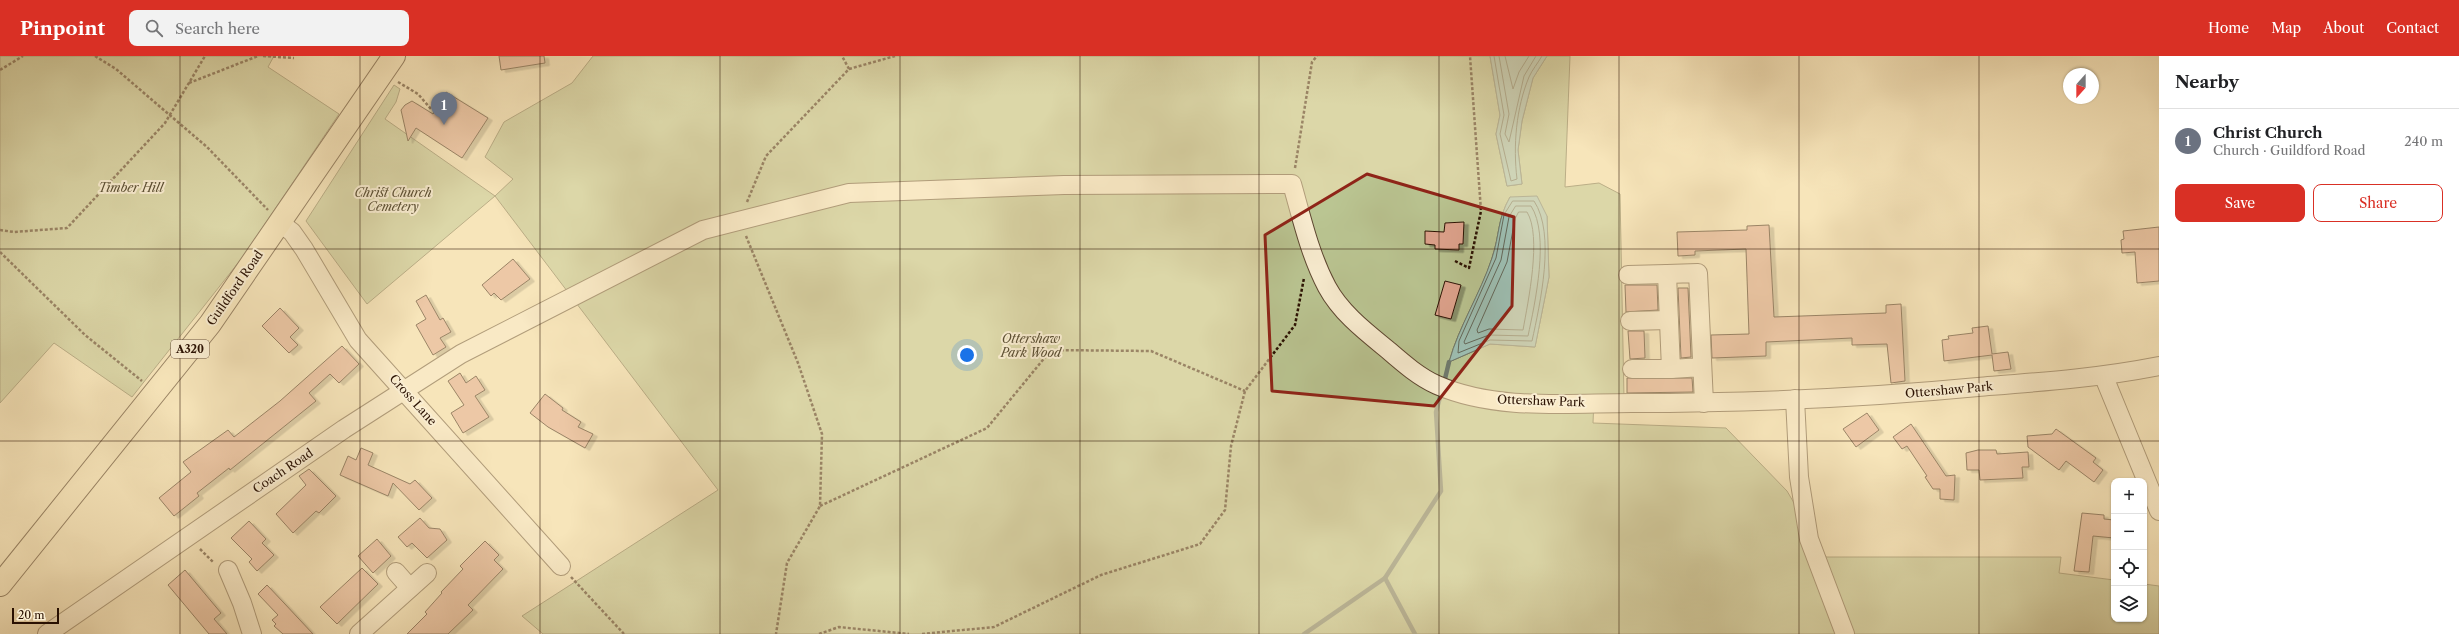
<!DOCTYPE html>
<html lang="en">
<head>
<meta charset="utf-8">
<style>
	:root { --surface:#fff; --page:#f2f2f2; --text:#202124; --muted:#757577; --line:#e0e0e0; --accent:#d93025 }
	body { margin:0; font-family:"Libre Caslon Text",serif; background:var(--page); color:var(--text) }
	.controls { position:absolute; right:12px; bottom:12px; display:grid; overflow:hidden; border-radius:8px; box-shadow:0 1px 3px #0004 }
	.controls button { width:36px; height:36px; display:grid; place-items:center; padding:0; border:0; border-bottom:1px solid var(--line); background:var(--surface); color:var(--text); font:20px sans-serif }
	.compass { position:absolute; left:2063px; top:12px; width:36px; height:36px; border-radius:50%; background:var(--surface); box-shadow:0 1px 3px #0004; rotate:201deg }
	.scale { position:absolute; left:12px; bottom:10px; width:47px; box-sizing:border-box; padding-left:4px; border:2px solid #2a1102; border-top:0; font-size:11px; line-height:14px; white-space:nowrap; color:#2a1102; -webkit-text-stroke:3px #faeed2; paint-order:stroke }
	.you { position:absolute; left:967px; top:299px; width:14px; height:14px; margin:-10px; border:3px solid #fff; border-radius:50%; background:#1a73e8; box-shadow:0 0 0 6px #1a73e833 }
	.badge { display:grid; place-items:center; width:26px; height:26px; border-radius:50%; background:var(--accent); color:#fff; font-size:13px; font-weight:700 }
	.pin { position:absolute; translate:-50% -33px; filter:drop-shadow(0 1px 2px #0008) }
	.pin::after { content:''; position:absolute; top:21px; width:14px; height:12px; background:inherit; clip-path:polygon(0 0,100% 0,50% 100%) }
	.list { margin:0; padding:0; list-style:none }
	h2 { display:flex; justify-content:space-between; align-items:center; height:52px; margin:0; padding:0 16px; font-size:17px }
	h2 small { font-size:13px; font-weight:400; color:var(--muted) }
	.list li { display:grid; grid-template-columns:26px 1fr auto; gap:12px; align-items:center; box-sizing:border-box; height:64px; padding:0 16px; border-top:1px solid var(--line) }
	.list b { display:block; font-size:15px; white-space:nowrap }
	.list p { margin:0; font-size:13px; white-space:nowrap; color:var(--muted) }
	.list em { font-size:13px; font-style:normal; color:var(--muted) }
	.actions { display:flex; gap:8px; padding:12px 16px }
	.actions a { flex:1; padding:9px 0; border:1px solid var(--accent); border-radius:8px; text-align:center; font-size:14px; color:var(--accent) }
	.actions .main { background:var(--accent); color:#fff }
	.icon { flex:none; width:22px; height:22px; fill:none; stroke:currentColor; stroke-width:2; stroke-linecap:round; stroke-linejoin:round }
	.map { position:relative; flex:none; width:2159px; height:578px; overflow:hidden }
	header { display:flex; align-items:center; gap:24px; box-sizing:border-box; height:56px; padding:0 20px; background:var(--accent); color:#fff }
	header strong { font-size:19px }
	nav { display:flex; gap:22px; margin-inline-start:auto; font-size:14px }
	.search { width:280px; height:36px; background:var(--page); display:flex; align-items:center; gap:10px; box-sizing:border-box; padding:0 14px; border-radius:8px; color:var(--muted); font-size:15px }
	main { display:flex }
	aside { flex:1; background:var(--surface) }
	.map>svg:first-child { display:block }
	.green { fill:#bac592; stroke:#726b4a; fill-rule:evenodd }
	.water { fill:#9dbfb3; stroke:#6f796c }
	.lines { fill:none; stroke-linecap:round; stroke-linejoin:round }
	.shore { stroke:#64685a; stroke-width:1 }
	.stream { stroke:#6f796c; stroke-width:4.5 }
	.building { fill:#e0a48f; stroke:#2a1102; filter:url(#shadow) }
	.minor-casing { stroke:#5d4630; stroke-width:20 }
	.major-casing { stroke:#2a1102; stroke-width:24 }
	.path { stroke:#2a1102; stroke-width:2.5; stroke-dasharray:3 2; stroke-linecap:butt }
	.minor { stroke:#faeed2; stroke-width:18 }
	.major { stroke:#f7e5ba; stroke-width:22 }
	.marked { fill:none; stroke:#8f2418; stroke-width:3; stroke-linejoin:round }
	.grid { fill:none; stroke:#2a1102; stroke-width:1; stroke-opacity:0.55 }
	.labels { text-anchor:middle; stroke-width:4; stroke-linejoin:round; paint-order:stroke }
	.shield { fill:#faeed2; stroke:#685340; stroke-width:1 }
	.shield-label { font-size:11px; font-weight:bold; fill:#2a1102 }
	.park-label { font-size:12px; font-style:italic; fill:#5c5034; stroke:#faeed2 }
	.street-label { font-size:12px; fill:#2a1102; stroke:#faeed2 }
</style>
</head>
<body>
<header>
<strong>Pinpoint</strong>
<div class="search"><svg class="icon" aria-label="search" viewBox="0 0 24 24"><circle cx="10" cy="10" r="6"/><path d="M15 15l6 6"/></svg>Search here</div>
<nav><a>Home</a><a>Map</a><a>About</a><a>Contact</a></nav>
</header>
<main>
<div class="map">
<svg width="2159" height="578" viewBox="0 0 2159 578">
	<defs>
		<filter id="shadow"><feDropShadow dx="4.5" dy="2.5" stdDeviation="0" flood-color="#0004"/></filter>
	</defs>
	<rect width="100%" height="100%" fill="#f7e5ba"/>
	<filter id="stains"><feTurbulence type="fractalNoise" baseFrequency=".005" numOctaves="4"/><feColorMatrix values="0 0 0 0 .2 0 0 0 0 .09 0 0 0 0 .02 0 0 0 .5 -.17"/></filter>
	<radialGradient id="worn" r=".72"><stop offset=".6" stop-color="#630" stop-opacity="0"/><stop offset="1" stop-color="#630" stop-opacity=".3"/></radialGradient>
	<!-- green -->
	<g class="green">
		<path d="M0,0H274L268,11L339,58L242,202L132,341L54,287L0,347Z"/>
		<path d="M593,0H1490L1500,59L1496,78L1507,130L1522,128L1518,94L1522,65L1533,22L1547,0H1570L1565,131L1599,127L1620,138L1624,342H1594L1593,367L1726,372L1787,435L1826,501H2061L2059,517L2114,524V563H2144V528L2159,530V578H543L522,560L718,434L495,140L367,248L306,165L394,29L400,33L396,46L385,63L495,140L513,123L485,101L504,66L572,27ZM1510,141L1547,160L1549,221L1535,291L1490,288L1449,306C1459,269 1481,238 1492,202C1500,178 1497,164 1510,141Z"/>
	</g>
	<!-- water -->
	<g class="water">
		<path d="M1490,0H1547L1533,22L1522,65L1518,94L1522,128L1507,130L1496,78L1500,59Z"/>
		<path d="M1537,140L1547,160L1549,221L1535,291L1490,288L1449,306C1459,270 1480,238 1492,202C1500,178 1497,164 1510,141Z"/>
	</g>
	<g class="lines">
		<!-- shore -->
		<g class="shore">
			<path d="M1494,0L1504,59L1500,78L1511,125L1517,123C1513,90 1516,52 1529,21C1532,14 1538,7 1542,0"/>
			<path d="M1499,0L1509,58L1505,78L1509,86L1524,20L1536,0"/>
			<path d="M1505,0L1513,33L1519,16L1529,0"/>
			<path d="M1513,145H1534C1556,178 1540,248 1532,285L1490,284L1458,297L1459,285L1496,202L1504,159Z"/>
			<path d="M1516,150H1531C1550,179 1535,247 1528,280L1489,279L1465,288L1464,286L1501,204L1509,161Z"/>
			<path d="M1519,156H1527C1542,180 1528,246 1523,274L1489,273L1478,277L1477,274L1507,206L1515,163Z"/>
		</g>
		<!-- stream -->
		<g class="stream">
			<path d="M1444,327L1449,306"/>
			<path d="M1385,522L1415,578"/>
			<path d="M1304,578L1385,522L1441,435L1436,356L1442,334"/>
		</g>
	</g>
	<!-- building -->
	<g class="building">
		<path d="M499,0H544L545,7L501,14Z"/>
		<path d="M446,36L488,62L462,102L416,72L408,85L401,54L405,49L412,45L433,58Z"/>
		<path d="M1464,166L1463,188H1459V194L1435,193V189L1425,188V175L1444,176L1445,167Z"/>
		<path d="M1769,169L1774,261L1886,257V249L1901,248L1905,325L1891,327L1887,288L1852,289V282L1766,286V300L1712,302L1711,279L1749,278L1746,193L1695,195V199L1678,200L1677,176L1747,174V170Z"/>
		<path d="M2159,171V225L2137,227L2135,196L2122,197L2121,184L2124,183L2123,175Z"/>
		<path d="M513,203L530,223L501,244L494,237L491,240L482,229Z"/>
		<path d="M1445,225L1461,229L1451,263L1435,259Z"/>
		<path d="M1625,229H1657L1658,254L1626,256Z"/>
		<path d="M1678,232H1688L1691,301L1681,302Z"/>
		<path d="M426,239L440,264L443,262L451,276L440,282L446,291L433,299L416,269L426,263L416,245Z"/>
		<path d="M280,252L299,272L290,281L298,289L289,297L262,270Z"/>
		<path d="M1988,270L1992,298L2008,296L2011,313L1994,315L1992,299L1944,305L1942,284L1949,283L1948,280L1973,277L1972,272Z"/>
		<path d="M1628,275H1644L1645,302L1630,303Z"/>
		<path d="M342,290L359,308L339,327L330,318L309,337L316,345L230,414L229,412L197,437L199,440L174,460L159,442L191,416L183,406L228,374L234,381L280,345Z"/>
		<path d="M460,317L466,327L476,320L485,334L475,340L489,361L463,377L451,357L464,349L448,325Z"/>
		<path d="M1627,322H1692L1693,336L1627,337Z"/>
		<path d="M545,338L563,352L562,354L581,366L578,371L593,378L585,392L548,371L530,357Z"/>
		<path d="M1867,357L1879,374L1856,391L1843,373Z"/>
		<path d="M1911,368L1946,420L1955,419L1954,444L1940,443V433H1933L1925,421L1927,420L1907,390L1902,393L1893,381Z"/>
		<path d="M2056,373L2096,402L2093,406L2103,414L2094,426L2066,405L2059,414L2028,391L2027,380L2052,378Z"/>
		<path d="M361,392L373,397L368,409L410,428L415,424L432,442L419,454L393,427L388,440L340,419L348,400L356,404Z"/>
		<path d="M1978,394H1996L1997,398L2028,396L2029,411H2022L2023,422L1980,424L1979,414H1967L1966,397Z"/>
		<path d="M309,413L336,440L319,457L316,455L293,477L276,458L306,429L299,420Z"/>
		<path d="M2082,457L2104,459V463L2114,464V482L2093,480L2089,516L2074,515Z"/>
		<path d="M420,462L429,472L440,473L447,484L427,502L412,487L407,491L398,481Z"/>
		<path d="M249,465L266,483L262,487L274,499L257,515L249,506L252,503L231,482Z"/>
		<path d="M377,483L391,500L373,517L358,500Z"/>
		<path d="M485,485L499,499L494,504L503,513L468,549L473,554L448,578H407L427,558L425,556L442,537L441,536L463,513L460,510Z"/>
		<path d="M362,512L378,528L337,568L320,551Z"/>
		<path d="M185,514L221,557L214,563L227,578H209L168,529Z"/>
		<path d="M267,529L284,547L313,578H283L274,570L276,568L272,564L278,559L258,538Z"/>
	</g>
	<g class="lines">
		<defs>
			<g id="minor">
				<path d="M280,167L292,176L304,193L358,284L561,510"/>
				<path d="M1628,219L1667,218"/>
				<path d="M1630,265L1669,264"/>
				<path d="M1702,311L1671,313L1667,218L1698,217L1704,347"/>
				<path d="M1632,313H1671"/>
				<path d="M2104,321L2159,455"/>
				<path d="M1795,343L1799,421L1809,483L1845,578"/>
				<path d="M228,514L242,547L252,578"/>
				<path d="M396,516L410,532"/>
				<path d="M47,578L344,373L461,298L703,174L849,137L1064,129L1292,128C1302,163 1310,199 1327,231C1341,257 1366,276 1388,294C1403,307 1419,321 1437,329C1496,355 1569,347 1632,347C1748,347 1863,342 1978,331C2040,326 2098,322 2159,310"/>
				<path d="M359,578L427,517"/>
			</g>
			<path id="major" d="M0,529L210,268L394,0"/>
		</defs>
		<!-- minor casing -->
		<use href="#minor" class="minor-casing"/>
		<!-- major casing -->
		<use href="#major" class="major-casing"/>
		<!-- path -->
		<g class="path">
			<path d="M95,0L116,13L207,91L268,154"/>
			<path d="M263,0L294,2"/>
			<path d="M849,13L895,0"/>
			<path d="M0,14L23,0"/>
			<path d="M398,26L418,38L431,53"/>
			<path d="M189,27L258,0"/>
			<path d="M1295,112L1312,6L1317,0"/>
			<path d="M747,146L766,100L849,13L842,0"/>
			<path d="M0,174L14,176L67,172L165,67L205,0"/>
			<path d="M746,180L798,307L822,378L820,450L787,507L776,578"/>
			<path d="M0,196L85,279L142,325"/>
			<path d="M1455,205L1469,212L1481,155L1470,0"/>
			<path d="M820,450L987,372L1051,294L1151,295L1245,335"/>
			<path d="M200,493L213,506"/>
			<path d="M571,521L624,578"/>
			<path d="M819,578L839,571L909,578"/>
			<path d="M922,578L994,571L1101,519L1200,488L1225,454L1231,390L1245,335L1295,269L1304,222"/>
		</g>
		<!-- minor -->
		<use href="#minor" class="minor"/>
		<!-- major -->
		<use href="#major" class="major"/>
	</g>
	<!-- marked area -->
	<path d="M0 0H2159V578H0ZM1367,118L1514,161L1512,250L1434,350L1272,335L1265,179Z" fill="#f7e5ba" fill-opacity=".55" fill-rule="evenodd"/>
	<path class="marked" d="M1367,118L1514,161L1512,250L1434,350L1272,335L1265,179Z"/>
	<!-- grid -->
	<path class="grid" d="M180,0V578M360,0V578M540,0V578M720,0V578M900,0V578M1080,0V578M1259,0V578M1439,0V578M1619,0V578M1799,0V578M1979,0V578M0,193H2159M0,385H2159"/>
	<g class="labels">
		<!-- shield labels -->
		<rect class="shield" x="171" y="284" width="38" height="18" rx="3"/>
		<g class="shield-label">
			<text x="190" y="297">A320</text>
		</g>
		<!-- park labels -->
		<g class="park-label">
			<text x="131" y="136">Timber Hill</text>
			<text x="393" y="141">Christ Church<tspan x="393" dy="14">Cemetery</tspan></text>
			<text x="1031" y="287">Ottershaw<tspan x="1031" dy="14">Park Wood</tspan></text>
		</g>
		<!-- street labels -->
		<g class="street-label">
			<text transform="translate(235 232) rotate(-55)" y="4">Guildford Road</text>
			<text transform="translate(1949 334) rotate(-5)" y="4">Ottershaw Park</text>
			<text transform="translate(413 344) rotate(48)" y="4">Cross Lane</text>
			<text transform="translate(1541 345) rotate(2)" y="4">Ottershaw Park</text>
			<text transform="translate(283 415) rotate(-34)" y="4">Coach Road</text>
		</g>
	</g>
	<rect width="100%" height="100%" filter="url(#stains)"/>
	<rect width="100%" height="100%" fill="url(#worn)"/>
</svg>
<div class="controls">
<button>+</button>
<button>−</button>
<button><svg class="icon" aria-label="locate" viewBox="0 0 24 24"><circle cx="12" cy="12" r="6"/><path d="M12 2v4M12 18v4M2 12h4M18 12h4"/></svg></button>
<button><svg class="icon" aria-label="layers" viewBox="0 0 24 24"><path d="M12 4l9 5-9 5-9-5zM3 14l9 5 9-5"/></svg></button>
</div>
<svg class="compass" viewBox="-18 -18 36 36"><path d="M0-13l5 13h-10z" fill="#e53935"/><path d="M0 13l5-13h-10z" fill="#757577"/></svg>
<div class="scale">20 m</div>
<div class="you"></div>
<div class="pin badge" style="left:444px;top:69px;background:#6b7280">1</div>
</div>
<aside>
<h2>Nearby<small></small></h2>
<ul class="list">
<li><span class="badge" style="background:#6b7280">1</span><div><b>Christ Church</b><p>Church · Guildford Road</p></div><em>240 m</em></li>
</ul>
<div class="actions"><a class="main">Save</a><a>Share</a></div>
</aside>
</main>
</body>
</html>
